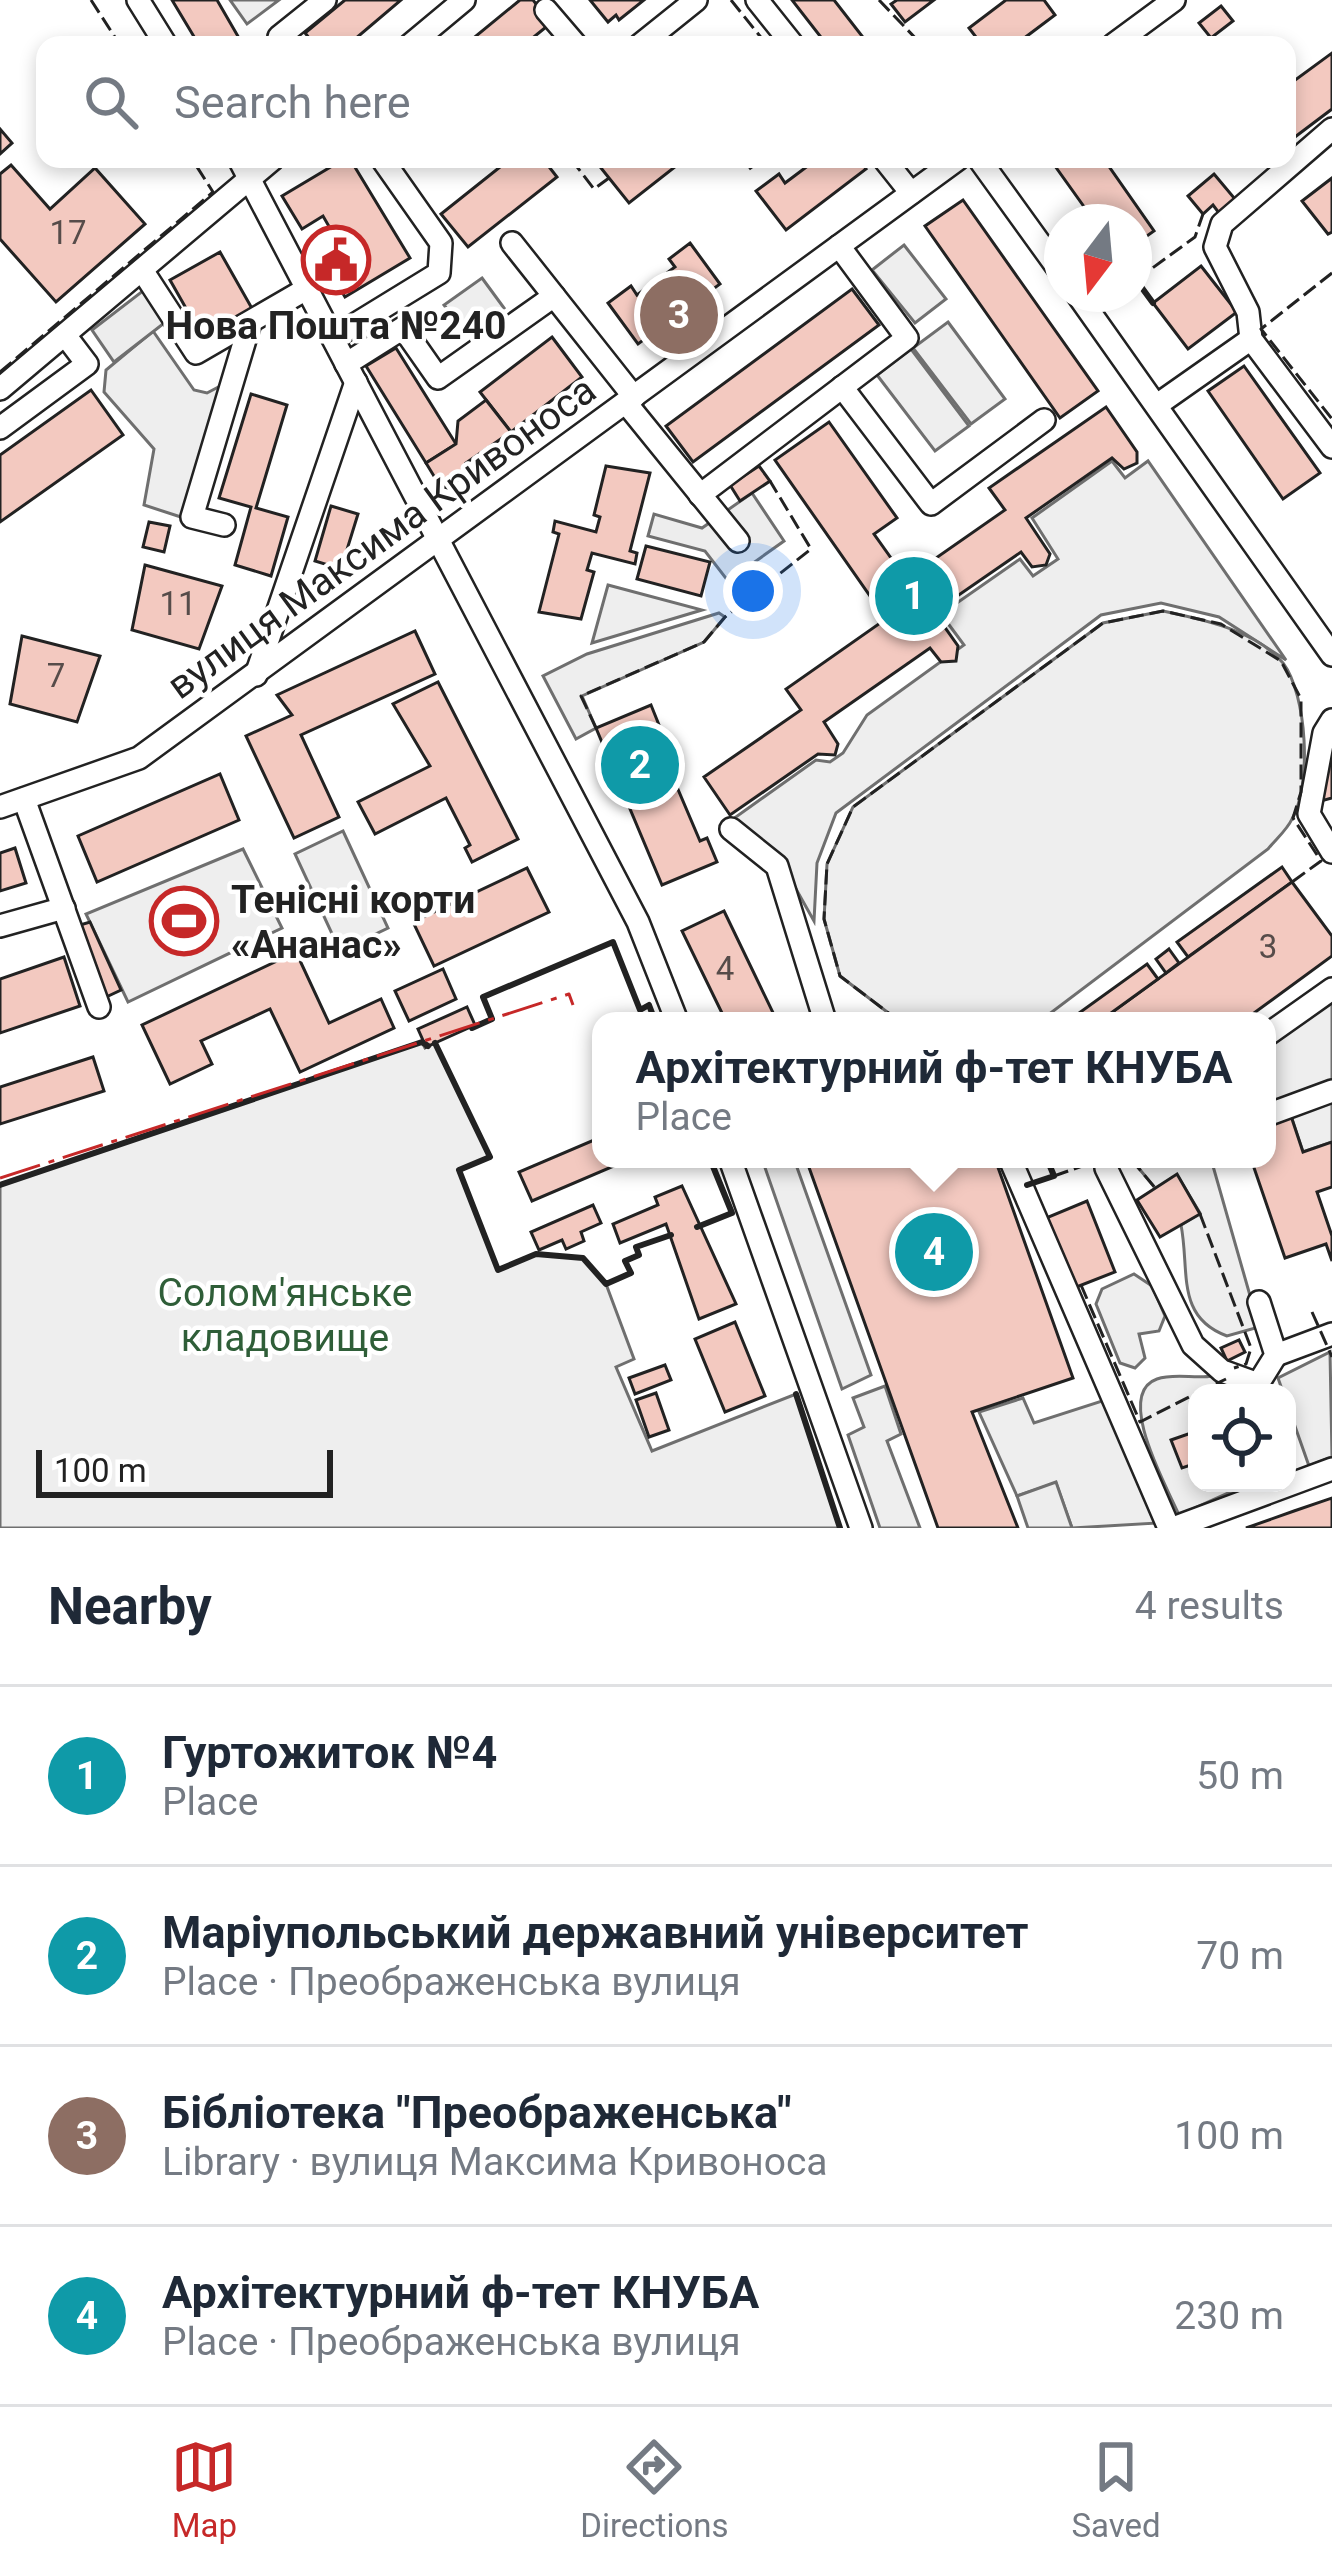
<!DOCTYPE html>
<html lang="en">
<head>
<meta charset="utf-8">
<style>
	:root { --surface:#fff; --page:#f2f2f3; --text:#1f2937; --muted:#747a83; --line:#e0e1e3; --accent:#c62828 }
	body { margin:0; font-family:Roboto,sans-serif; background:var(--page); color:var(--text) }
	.controls { position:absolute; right:36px; bottom:36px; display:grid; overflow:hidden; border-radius:24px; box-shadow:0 6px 18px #0003 }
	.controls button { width:108px; height:108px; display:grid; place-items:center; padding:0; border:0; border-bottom:3px solid var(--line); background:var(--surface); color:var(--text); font:60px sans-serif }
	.compass { position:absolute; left:1044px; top:204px; width:108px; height:108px; border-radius:50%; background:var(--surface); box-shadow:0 6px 18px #0003; rotate:196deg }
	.scale { position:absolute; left:36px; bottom:30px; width:297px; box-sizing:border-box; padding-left:12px; border:6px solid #222; border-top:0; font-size:33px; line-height:42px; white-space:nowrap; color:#222; -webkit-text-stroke:9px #fff; paint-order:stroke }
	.you { position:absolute; left:753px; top:591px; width:42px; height:42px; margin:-30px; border:9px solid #fff; border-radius:50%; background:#1a73e8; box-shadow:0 0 0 18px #1a73e833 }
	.badge { display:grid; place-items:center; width:78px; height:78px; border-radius:50%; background:var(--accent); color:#fff; font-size:39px; font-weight:700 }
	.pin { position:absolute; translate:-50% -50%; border:6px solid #fff; box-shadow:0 3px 12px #0006 }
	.popup { position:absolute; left:592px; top:1012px; width:684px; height:156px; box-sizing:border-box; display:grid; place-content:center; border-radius:24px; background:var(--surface); filter:drop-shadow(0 3px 9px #0005); font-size:39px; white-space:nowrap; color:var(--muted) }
	.popup b { font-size:45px; color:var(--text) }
	.popup::after { content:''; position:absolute; left:50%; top:100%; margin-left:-24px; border:24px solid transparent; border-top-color:var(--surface) }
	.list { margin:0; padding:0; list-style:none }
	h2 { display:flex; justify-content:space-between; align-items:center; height:156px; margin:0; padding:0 48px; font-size:51px }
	h2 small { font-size:39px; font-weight:400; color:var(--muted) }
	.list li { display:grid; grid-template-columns:78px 1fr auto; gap:36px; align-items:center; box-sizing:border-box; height:180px; padding:0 48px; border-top:3px solid var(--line) }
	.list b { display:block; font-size:45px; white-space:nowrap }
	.list p { margin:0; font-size:39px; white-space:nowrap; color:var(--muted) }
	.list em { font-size:39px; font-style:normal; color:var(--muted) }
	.icon { flex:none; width:66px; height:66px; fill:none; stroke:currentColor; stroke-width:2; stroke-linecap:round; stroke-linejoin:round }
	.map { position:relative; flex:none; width:1332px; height:1528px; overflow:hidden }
	.search { position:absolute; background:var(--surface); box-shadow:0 6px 18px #0003; left:36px; right:36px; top:36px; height:132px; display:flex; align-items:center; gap:30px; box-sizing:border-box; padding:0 42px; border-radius:24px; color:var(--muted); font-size:45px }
	.sheet { height:876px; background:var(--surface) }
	nav { display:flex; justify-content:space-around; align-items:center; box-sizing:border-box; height:168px; border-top:3px solid var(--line); background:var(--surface); font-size:33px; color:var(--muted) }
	nav a { display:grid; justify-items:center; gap:6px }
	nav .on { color:var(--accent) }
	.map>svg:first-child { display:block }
	.green { fill:#eee; stroke:#6f6f6f; stroke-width:3 }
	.parking { fill:#ededed; stroke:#6f6f6f; stroke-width:3 }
	.building { fill:#f3c9c0; stroke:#222; stroke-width:3 }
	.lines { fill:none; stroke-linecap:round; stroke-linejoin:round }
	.minor-casing { stroke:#222; stroke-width:26 }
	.minor { stroke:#fff; stroke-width:21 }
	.fence { stroke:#222; stroke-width:3; stroke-dasharray:15 6; stroke-linecap:butt }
	.wall { stroke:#222; stroke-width:6 }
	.power { stroke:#c62828; stroke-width:3; stroke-dasharray:42 9 6 9; stroke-linecap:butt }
	.labels { text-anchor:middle; stroke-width:9; stroke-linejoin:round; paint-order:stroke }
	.number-label { font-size:33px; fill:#564c4a }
	.poi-label { font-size:39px; font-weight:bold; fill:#222; stroke:#fff }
	.street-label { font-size:39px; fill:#222; stroke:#fff }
	.park-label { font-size:39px; fill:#2f5e38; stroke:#fff }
</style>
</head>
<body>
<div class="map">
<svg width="1332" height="1528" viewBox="0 0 1332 1528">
	<rect width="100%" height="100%" fill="#fff"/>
	<!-- green -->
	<g class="green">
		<path d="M230,0H279L247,24Z"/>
		<path d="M904,245L946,299L915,323L872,270Z"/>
		<path d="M482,278L504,308L466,334L444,305Z"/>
		<path d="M948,322L1005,399L971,424L913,348Z"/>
		<path d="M153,331L194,390L207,393L226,383L184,518L144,505L154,449L104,392L106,370Z"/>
		<path d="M911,349L969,426L935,451L877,375Z"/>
		<path d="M1112,461L1125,478L1148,461L1286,660L1219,617L1161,603L1101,615L836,813L817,863L814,921L778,857L733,819L816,760L830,762L843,753L867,715L964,645L941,614L1020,559L1033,576L1058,559L1032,518Z"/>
		<path d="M608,585L702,610L592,643Z"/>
		<path d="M1163,611C1201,619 1256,630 1283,663C1307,695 1312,784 1292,819C1287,830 1276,839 1268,849L1040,1021H899L840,976L824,919L827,864L853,807L1103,623Z"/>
		<path d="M719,613L725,617L704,642L582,696L596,728L576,739L543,676L587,654Z"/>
		<path d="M343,831L388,928L340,951L295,854Z"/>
		<path d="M243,849L282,928L128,1002L86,914Z"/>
		<path d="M1332,998V1083L1267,1108V1044Z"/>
		<path d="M422,1042L425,1048L435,1043L490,1157L459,1170L498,1269L536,1254L583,1258L606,1284L634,1359L616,1367L652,1451L796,1394L840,1528H0V1185Z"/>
		<path d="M1332,1097V1142L1303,1152L1290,1113Z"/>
		<path d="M762,1159H794L871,1375L842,1389Z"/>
		<path d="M1131,1159H1211L1259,1327L1227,1336C1175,1317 1190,1270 1181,1225L1200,1213L1177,1175L1156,1189Z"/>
		<path d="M1134,1274L1152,1286L1165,1316L1159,1331L1139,1334L1145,1358L1135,1368L1120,1363L1096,1304L1102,1289Z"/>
		<path d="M1330,1352L1332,1457L1309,1466L1278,1378Z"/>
		<path d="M1213,1376L1248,1385L1250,1393H1197V1483H1250L1179,1515C1167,1487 1114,1394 1157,1379C1174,1373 1195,1379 1213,1376Z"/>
		<path d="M885,1386L901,1434L887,1441L920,1528H880L848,1435L864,1427L853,1398Z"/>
		<path d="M1023,1398L1034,1423L1105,1400L1158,1523L1072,1528L1056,1483L1017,1496L979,1412Z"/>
	</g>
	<!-- parking -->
	<g class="parking">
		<path d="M148,287L172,317L114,362L92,330Z"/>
		<path d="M752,493L784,541L728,581L705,551L648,536L654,514L702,528Z"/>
		<path d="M1056,1482L1072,1528H1028L1017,1496Z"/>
	</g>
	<!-- building -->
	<g class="building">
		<path d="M172,0H217L243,45H199Z"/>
		<path d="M345,0H401L348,45H315L305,33Z"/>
		<path d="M520,0H533L551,23L524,45H465Z"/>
		<path d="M590,0H644L619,20L616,15L608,22Z"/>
		<path d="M792,0H834L869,45H827Z"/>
		<path d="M897,0H934L905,22L891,4Z"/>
		<path d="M1006,0H1044L1055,15L1015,45H982L969,28Z"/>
		<path d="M1221,6L1233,21L1211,38L1199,23Z"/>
		<path d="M1332,53V109L1287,143V86Z"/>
		<path d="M0,129L12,143L0,154Z"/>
		<path d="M344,159H350L410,258L345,297L323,260L342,249L323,216L302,229L282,196Z"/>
		<path d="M510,159H543L557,177L468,247L441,214Z"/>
		<path d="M613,159H685L629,203L601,168Z"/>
		<path d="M817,159H859L866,169L786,230L756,191L779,174L785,183Z"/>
		<path d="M1050,159H1116L1108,165L1154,231L1134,245V222H1095Z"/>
		<path d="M11,165L50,209L95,168L145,224L56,302L0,239V174Z"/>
		<path d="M1214,174L1235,199L1219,213L1213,205L1203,214L1188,196Z"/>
		<path d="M1332,178V232L1328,234L1302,201Z"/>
		<path d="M963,200L1098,391L1060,418L925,226Z"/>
		<path d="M690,243L720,284L638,344L608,303L631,286L637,295L675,267L669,259Z"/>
		<path d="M220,252L254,312L204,340L170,280Z"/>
		<path d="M1201,266L1237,312L1188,349L1153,303Z"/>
		<path d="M852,289L879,325L693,462L666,426Z"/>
		<path d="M552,337L582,377L511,432L480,392Z"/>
		<path d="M396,348L456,444L426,463L366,366Z"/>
		<path d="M1244,366L1320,473L1283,499L1208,391Z"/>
		<path d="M91,390L123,435L0,522V455Z"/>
		<path d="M251,394L287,405L256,508L288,517L271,576L235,565L251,507L219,498Z"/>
		<path d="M486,400L511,432L466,463L470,470L448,488L440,486L426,463L456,444L458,421Z"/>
		<path d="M1106,407L1137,452V463L1124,469L1112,458L1026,518L1050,554L1046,565L1032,567L1021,552L934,612L958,646L956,661L941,662L930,648L824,722L838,744L835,755L818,754L730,815L704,777L801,710L786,689L886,619L775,460L829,422L897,518L874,534L906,579L1005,510L989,488Z"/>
		<path d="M606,466L650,473L630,551L637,553L635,564L592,553L587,570L594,572L581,619L539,612L559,534L553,532L555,521L596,532L600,517L594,515Z"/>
		<path d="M759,466L770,481L740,501L730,485Z"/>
		<path d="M331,506L358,514L341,569L315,561Z"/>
		<path d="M149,522L170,526L164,552L143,547Z"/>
		<path d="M646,546L710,562L701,596L637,579Z"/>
		<path d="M145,565L222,586L199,649L132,630Z"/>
		<path d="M415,631L435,674L301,735L339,817L294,838L246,736L292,715L277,695Z"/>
		<path d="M22,636L100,656L77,722L10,704Z"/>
		<path d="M438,682L518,839L472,862L465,848L470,845L446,798L375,834L358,802L430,766L393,704Z"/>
		<path d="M651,705L661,730L654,733L700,841L707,838L717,862L662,885L596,728Z"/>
		<path d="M1332,745V798L1321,801Z"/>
		<path d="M220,774L239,820L97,882L78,836Z"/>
		<path d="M15,848L26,883L0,891V853Z"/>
		<path d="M1282,867L1292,882L1188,957L1177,942Z"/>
		<path d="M527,868L549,912L434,966L413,922Z"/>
		<path d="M1292,882L1332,936V956L1243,1021H1100Z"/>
		<path d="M724,911L777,1021H726L721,1011L682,931Z"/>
		<path d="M90,922L121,990L104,998L80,925Z"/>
		<path d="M1169,949L1179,963L1166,973L1156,959Z"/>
		<path d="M296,952L329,1023L381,999L394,1028L300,1072L270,1009L201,1041L212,1064L170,1084L142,1025Z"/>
		<path d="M64,957L80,1006L0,1033V979Z"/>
		<path d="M1147,964L1158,979L1100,1021H1068Z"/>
		<path d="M443,969L456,999L409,1021L395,991Z"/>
		<path d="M467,1007L475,1025L426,1047L418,1029Z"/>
		<path d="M93,1057L104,1091L0,1124V1087Z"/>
		<path d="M1290,1113L1303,1152L1332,1142V1187L1317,1192L1332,1236V1261L1326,1244L1285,1258L1251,1159H1267V1120Z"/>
		<path d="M601,1137V1159H611L614,1166L532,1201L519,1172Z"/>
		<path d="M806,1159H995L1073,1378L972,1412L1018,1528H938Z"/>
		<path d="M1177,1174L1200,1214L1160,1237L1137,1200Z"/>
		<path d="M682,1186L736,1304L699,1319L666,1224L620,1243L613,1224L658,1205L655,1197Z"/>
		<path d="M1087,1201L1115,1272L1074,1288L1046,1218Z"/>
		<path d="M593,1205L601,1223L581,1232L584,1241L566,1249L562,1240L539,1250L531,1232Z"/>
		<path d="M735,1322L765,1396L725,1412L695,1339Z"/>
		<path d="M1239,1340L1245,1352L1227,1361L1221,1348Z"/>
		<path d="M665,1365L671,1380L635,1394L629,1378Z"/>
		<path d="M656,1393L669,1430L649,1437L636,1400Z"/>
		<path d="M1191,1433L1197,1463L1182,1468L1171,1440Z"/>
		<path d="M1332,1498V1528H1246L1294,1511Z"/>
	</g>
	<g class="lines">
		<defs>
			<g id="minor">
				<path d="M138,0L166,45"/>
				<path d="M757,0L793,45"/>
				<path d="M546,10L576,45"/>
				<path d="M286,45L279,37L325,0"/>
				<path d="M410,45L464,0"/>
				<path d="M640,45L696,0"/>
				<path d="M1113,45L1174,0"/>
				<path d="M1332,129L1222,224L1215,247L1248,312L1251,339L1332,447"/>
				<path d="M239,159L638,922L677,1021"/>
				<path d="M884,159L911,193"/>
				<path d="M979,159L1062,274"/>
				<path d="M512,243L634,397"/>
				<path d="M142,270L196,353L308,288"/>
				<path d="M1077,294L1332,655"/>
				<path d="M333,338L439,273L441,243L382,159"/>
				<path d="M346,364L403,328L438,378L554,296"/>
				<path d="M842,387L931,504L1044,420"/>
				<path d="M0,389L273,159"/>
				<path d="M626,403L738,541"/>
				<path d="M1157,405L1251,339"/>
				<path d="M0,428L87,364L65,335"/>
				<path d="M700,495L907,338L839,246"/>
				<path d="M224,525L192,517L250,323"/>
				<path d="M256,675L356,382"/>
				<path d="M1332,720L1324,733L1309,814L1332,852"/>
				<path d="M24,799L99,1007"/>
				<path d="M0,807L139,758L958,159"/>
				<path d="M731,829L777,866L825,1021"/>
				<path d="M0,926L64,908"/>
				<path d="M1267,1035L1332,989"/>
				<path d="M1267,1115L1332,1091"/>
				<path d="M730,1159L861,1528"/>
				<path d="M1010,1159L1169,1528"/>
				<path d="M1106,1168L1193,1345L1222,1371L1258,1384"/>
				<path d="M1259,1302L1276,1355L1258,1384L1260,1393"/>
				<path d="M1276,1355L1332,1334"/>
				<path d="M1173,1528L1332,1469"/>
			</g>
		</defs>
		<!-- minor casing -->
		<use href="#minor" class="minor-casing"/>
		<!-- minor -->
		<use href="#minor" class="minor"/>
		<!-- fence -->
		<g class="fence">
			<path d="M91,0L120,45"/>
			<path d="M731,0L767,45"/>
			<path d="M879,0L922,45"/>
			<path d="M571,159L594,189L609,178"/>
			<path d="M749,169L763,159"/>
			<path d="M1332,273L1261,329L1332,419"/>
			<path d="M1136,280L1195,237L1203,214"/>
			<path d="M0,372L213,192L192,159"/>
			<path d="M596,728L581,696L704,642L725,617L811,549L770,481"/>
			<path d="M899,1021L840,976L824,919L827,864L853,807L1103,623L1163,611L1221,624L1281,661L1301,699V792L1293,818L1321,861L1292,882"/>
			<path d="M1131,1159L1156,1189"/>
			<path d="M1054,1176L1102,1159"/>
			<path d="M1200,1214L1251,1348L1246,1364L1234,1368"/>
			<path d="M1081,1285L1140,1422L1197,1393"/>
			<path d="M1312,1312L1332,1357"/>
			<path d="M1197,1393L1226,1379"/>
		</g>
		<!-- wall -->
		<g class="wall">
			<path d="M1134,277L1153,303"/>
			<path d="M472,1028L492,1019L483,997L613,942L640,1010L649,1005L655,1021"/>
			<path d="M435,1043L490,1157L459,1170L498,1270L536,1254L583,1258L606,1284L631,1273L625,1261L639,1255L636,1247L671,1235"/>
			<path d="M0,1185L422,1042L428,1046"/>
			<path d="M1027,1185L1054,1176L1047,1159"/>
			<path d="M697,1227L732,1213L710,1159"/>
			<path d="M796,1394L840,1528"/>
		</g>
		<!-- power -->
		<path class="power" d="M0,1178L569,994L573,1005"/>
	</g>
	<!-- icons -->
	<defs>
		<symbol id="civic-ring" viewBox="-11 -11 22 22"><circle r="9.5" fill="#fff" stroke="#c62828" stroke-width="1.5"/><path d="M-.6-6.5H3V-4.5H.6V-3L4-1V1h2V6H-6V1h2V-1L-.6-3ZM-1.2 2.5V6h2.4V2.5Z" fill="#c62828"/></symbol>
		<symbol id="stadium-ring" viewBox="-11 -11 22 22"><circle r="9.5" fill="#fff" stroke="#c62828" stroke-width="1.5"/><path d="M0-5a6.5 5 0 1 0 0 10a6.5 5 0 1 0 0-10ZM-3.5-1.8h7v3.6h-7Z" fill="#c62828"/></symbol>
	</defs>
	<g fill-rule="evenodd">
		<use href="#civic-ring" x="298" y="222" width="76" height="76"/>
		<use href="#stadium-ring" x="146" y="883" width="76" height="76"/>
	</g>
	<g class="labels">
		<!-- number labels -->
		<g class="number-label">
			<text x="68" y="244">17</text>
			<text x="178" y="615">11</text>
			<text x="56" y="687">7</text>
			<text x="1268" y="958">3</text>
			<text x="725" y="980">4</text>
		</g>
		<!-- poi labels -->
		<g class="poi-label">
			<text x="336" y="339">Нова Пошта №240</text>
			<text x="231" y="913" text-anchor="start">Тенісні корти<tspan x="231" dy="45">«Ананас»</tspan></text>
		</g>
		<!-- street labels -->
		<g class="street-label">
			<text transform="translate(381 537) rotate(-36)" y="14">вулиця Максима Кривоноса</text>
		</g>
		<!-- park labels -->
		<g class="park-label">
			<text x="285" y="1306">Солом'янське<tspan x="285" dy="45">кладовище</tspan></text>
		</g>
	</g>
</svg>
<div class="controls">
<button><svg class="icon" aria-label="locate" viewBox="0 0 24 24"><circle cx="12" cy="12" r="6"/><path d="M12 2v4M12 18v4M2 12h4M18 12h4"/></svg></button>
</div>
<svg class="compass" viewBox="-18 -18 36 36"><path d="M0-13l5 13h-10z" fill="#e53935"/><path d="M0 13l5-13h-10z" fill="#747a83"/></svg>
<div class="scale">100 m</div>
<div class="you"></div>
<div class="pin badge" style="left:914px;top:596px;background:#0f9aa8">1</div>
<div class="pin badge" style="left:640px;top:765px;background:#0f9aa8">2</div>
<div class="pin badge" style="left:679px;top:315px;background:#8d6e63">3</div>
<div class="pin badge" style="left:934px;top:1252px;background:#0f9aa8">4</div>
<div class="popup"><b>Архітектурний ф-тет КНУБА</b>Place</div>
<div class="search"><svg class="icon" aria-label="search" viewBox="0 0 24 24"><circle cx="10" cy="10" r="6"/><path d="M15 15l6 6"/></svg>Search here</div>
</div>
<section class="sheet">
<h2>Nearby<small>4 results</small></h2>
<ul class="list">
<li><span class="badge" style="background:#0f9aa8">1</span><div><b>Гуртожиток №4</b><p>Place</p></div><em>50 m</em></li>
<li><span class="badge" style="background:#0f9aa8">2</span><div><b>Маріупольський державний університет</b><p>Place · Преображенська вулиця</p></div><em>70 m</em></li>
<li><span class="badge" style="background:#8d6e63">3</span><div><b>Бібліотека &quot;Преображенська&quot;</b><p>Library · вулиця Максима Кривоноса</p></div><em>100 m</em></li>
<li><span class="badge" style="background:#0f9aa8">4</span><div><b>Архітектурний ф-тет КНУБА</b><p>Place · Преображенська вулиця</p></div><em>230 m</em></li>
</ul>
</section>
<nav>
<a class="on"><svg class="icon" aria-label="map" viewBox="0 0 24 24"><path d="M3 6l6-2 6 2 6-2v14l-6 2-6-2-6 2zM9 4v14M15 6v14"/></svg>Map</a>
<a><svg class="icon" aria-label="directions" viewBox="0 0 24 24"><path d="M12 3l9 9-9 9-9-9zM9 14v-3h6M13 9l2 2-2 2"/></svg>Directions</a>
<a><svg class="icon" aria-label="saved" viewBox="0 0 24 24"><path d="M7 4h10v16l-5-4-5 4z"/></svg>Saved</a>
</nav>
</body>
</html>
